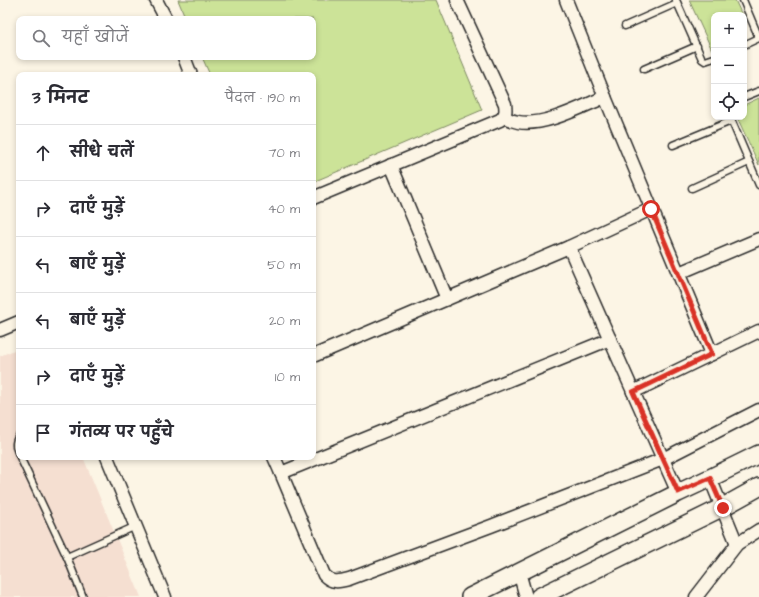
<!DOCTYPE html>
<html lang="hi">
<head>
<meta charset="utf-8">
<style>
	:root { --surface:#fff; --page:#f2f2f3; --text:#2b2b33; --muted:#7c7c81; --line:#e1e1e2 }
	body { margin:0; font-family:"Architects Daughter","Playpen Sans Deva",sans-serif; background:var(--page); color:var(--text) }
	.controls { position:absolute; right:12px; top:12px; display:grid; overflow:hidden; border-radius:8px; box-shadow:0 2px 6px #0003 }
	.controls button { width:36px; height:36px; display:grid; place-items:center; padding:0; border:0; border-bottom:1px solid var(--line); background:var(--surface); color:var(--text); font:20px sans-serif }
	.stop { position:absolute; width:12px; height:12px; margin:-9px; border:3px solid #d93025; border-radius:50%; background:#fff }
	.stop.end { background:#d93025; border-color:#fff; box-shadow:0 1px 4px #0008 }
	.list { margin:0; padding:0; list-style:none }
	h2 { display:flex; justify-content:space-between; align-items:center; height:52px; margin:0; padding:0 16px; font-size:17px }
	h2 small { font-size:13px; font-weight:400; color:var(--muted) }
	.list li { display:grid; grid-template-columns:26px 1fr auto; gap:12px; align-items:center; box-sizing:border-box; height:56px; padding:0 16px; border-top:1px solid var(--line) }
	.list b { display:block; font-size:15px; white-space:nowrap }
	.list em { font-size:13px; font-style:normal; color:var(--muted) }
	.icon { flex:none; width:22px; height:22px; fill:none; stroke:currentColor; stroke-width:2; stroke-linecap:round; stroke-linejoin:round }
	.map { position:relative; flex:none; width:759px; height:597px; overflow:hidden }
	.search { position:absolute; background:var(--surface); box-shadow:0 2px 6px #0003; left:16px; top:16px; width:300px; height:44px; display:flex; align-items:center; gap:10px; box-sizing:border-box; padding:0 14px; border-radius:8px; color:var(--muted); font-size:15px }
	.panel { position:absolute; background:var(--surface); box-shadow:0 2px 6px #0003; left:16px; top:72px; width:300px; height:388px; border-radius:8px }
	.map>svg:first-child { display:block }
	.built { fill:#f5dfd1 }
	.green { fill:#cce398; stroke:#7c8762 }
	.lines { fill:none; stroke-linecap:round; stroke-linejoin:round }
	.lane-casing { stroke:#2b2b2b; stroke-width:9 }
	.street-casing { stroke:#2b2b2b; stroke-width:15 }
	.secondary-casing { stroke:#2b2b2b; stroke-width:20 }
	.lane { stroke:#fcf5e5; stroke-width:6 }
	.street { stroke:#fcf5e5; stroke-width:12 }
	.secondary { stroke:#fcf5e5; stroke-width:17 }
	.route { stroke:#d93025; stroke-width:5 }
</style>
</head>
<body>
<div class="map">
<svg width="759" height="597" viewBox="0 0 759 597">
	<rect width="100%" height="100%" fill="#fcf5e5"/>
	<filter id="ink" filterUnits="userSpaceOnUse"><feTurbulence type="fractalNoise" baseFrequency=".025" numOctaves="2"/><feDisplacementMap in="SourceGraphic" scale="8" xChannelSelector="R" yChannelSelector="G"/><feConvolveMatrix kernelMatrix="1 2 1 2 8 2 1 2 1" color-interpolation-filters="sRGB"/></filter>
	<g filter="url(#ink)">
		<!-- built -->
		<path class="built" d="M19,348V457H83L141,597H0V356Z"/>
		<!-- green -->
		<g class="green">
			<path d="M178,0H436L482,110L313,182V75H210L202,57H313V19H186Z"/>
			<path d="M689,0H735L742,15H714V49L712,50Z"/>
			<path d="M759,98V165L737,117H744V105Z"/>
		</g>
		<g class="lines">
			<defs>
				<g id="lane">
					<path d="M676,0L702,59L705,61L714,58"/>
					<path d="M743,0L759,38L744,45"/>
					<path d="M625,26L677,3"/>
					<path d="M644,69L697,46"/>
					<path d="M744,97L759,91"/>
					<path d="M730,117L759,185"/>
					<path d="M673,145L731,121"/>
					<path d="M692,188L749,162"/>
					<path d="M19,436C14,443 16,448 19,455"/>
					<path d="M20,457L67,557L83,597"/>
					<path d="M67,557L136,526"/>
				</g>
				<g id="street">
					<path d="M156,0L166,19"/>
					<path d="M566,0L605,97L712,354"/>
					<path d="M184,57L191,75"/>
					<path d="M504,117C508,119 513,121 518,122C544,127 581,107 605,97"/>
					<path d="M391,165L447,299"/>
					<path d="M313,198L500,120C506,115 506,111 505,104L457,0"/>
					<path d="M569,247L678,493"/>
					<path d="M679,273L759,239"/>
					<path d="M0,330L19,322"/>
					<path d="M313,356L569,247L651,209"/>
					<path d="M633,392L759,331"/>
					<path d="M107,457L165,597"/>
					<path d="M274,457L281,473L610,339"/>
					<path d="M281,473L324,575C332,583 338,582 349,579L491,526L663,459L759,410"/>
					<path d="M710,478L737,544"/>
					<path d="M519,572L526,597"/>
					<path d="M696,597L737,544L759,530"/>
				</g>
				<g id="secondary">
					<path d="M470,597L678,493L710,478L759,454"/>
					<path d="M539,597L723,507L759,487"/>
				</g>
			</defs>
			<!-- lane casing -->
			<use href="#lane" class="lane-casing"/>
			<!-- street casing -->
			<use href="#street" class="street-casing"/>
			<!-- secondary casing -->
			<use href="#secondary" class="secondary-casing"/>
			<!-- lane -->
			<use href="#lane" class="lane"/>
			<!-- street -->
			<use href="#street" class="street"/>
			<!-- secondary -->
			<use href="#secondary" class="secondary"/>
		</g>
	</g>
	<g class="lines" filter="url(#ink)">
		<!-- route -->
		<path class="route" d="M651,209L712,354L633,392L678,492L710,478L723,508"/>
	</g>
</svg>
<div class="controls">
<button>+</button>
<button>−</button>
<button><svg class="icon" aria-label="locate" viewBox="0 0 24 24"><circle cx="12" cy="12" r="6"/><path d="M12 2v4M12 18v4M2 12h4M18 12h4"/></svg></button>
</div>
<div class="stop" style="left:651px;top:209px"></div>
<div class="stop end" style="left:723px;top:508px"></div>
<div class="search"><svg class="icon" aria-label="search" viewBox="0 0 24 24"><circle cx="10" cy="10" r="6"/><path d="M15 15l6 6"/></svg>यहाँ खोजें</div>
<section class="panel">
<h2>3 मिनट<small>पैदल · 190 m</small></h2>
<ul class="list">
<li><svg class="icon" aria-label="ahead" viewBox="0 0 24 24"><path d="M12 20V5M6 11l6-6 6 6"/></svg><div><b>सीधे चलें</b></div><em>70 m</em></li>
<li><svg class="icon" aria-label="right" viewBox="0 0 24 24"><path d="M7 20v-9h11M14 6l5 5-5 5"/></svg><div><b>दाएँ मुड़ें</b></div><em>40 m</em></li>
<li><svg class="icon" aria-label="left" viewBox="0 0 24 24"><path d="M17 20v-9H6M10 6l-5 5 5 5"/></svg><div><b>बाएँ मुड़ें</b></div><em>50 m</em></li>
<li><svg class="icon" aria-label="left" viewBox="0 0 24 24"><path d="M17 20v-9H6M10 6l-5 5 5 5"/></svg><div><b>बाएँ मुड़ें</b></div><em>20 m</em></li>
<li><svg class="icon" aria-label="right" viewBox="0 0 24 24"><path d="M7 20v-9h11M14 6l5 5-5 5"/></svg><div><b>दाएँ मुड़ें</b></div><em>10 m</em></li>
<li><svg class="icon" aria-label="arrive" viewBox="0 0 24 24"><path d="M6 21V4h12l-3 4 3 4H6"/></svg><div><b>गंतव्य पर पहुँचे</b></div></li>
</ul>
</section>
</div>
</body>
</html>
